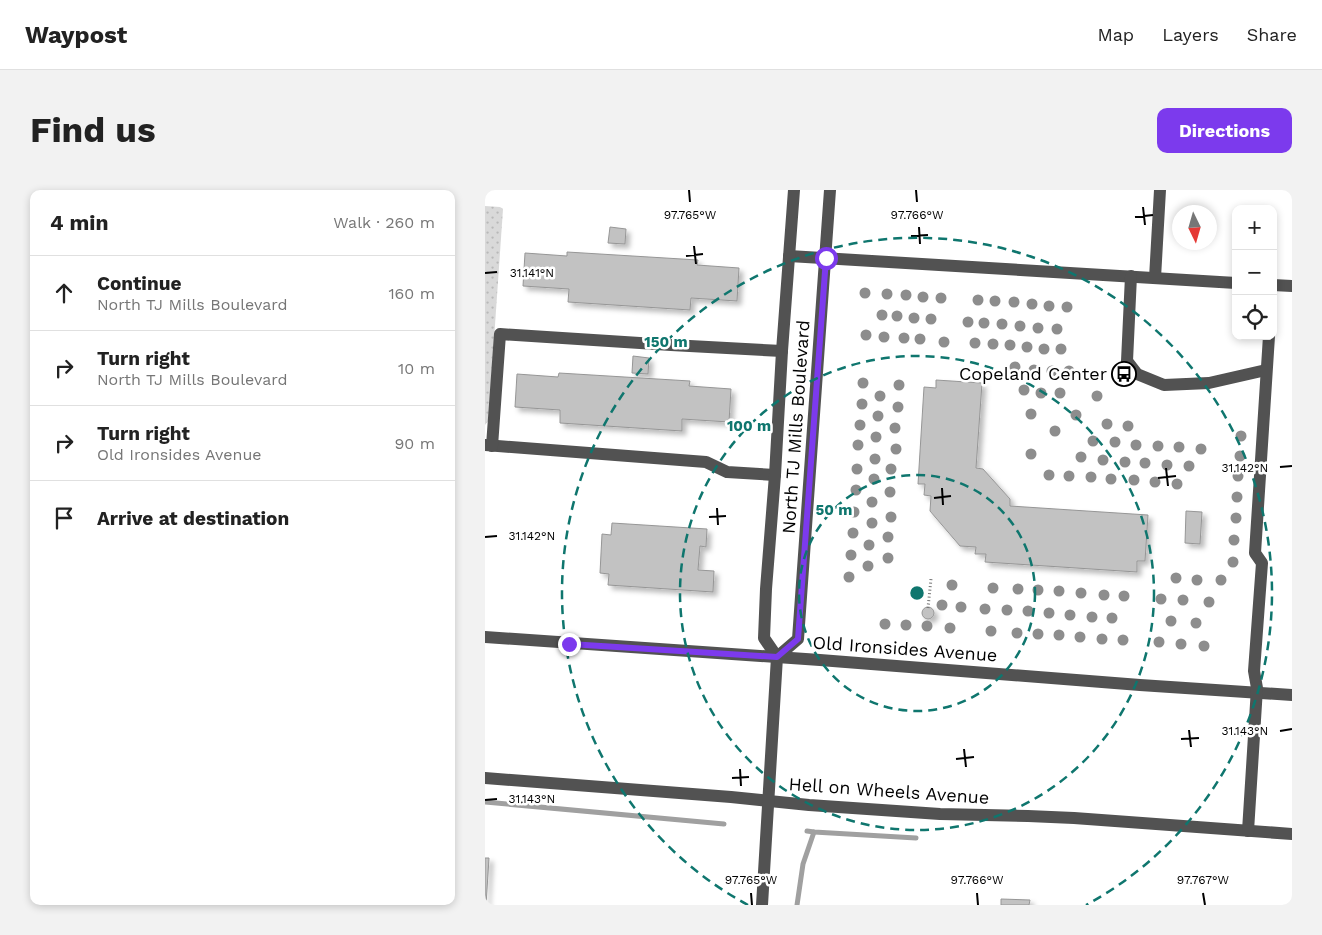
<!DOCTYPE html>
<html lang="en">
<head>
<meta charset="utf-8">
<style>
	:root { --surface:#fff; --page:#f2f2f2; --text:#222; --muted:#767676; --line:#e0e0e0; --accent:#7c3aed }
	body { margin:0; font-family:"Work Sans",sans-serif; background:var(--page); color:var(--text) }
	.controls { position:absolute; right:15px; top:15px; display:grid; overflow:hidden; border-radius:10px; box-shadow:0 2px 8px #0003 }
	.controls button { width:45px; height:45px; display:grid; place-items:center; padding:0; border:0; border-bottom:1px solid var(--line); background:var(--surface); color:var(--text); font:25px sans-serif }
	.compass { position:absolute; left:687px; top:15px; width:45px; height:45px; border-radius:50%; background:var(--surface); box-shadow:0 2px 8px #0003; rotate:175deg }
	.stop { position:absolute; width:15px; height:15px; margin:-11px; border:4px solid #7c3aed; border-radius:50%; background:#fff }
	.stop.end { background:#7c3aed; border-color:#fff; box-shadow:0 1px 5px #0008 }
	.list { margin:0; padding:0; list-style:none }
	h2 { display:flex; justify-content:space-between; align-items:center; height:65px; margin:0; padding:0 20px; font-size:21px }
	h2 small { font-size:16px; font-weight:400; color:var(--muted) }
	.list li { display:grid; grid-template-columns:32px 1fr auto; gap:15px; align-items:center; box-sizing:border-box; height:75px; padding:0 20px; border-top:1px solid var(--line) }
	.list b { display:block; font-size:19px; white-space:nowrap }
	.list p { margin:0; font-size:16px; white-space:nowrap; color:var(--muted) }
	.list em { font-size:16px; font-style:normal; color:var(--muted) }
	.icon { flex:none; width:28px; height:28px; fill:none; stroke:currentColor; stroke-width:2; stroke-linecap:round; stroke-linejoin:round }
	.map { position:relative; flex:none; width:807px; height:715px; overflow:hidden; border-radius:10px }
	header { display:flex; align-items:center; gap:30px; box-sizing:border-box; height:70px; padding:0 25px; background:var(--surface); border-bottom:1px solid var(--line) }
	header strong { font-size:24px }
	nav { display:flex; gap:28px; margin-inline-start:auto; font-size:18px }
	.intro { display:flex; align-items:center; justify-content:space-between; box-sizing:border-box; height:120px; padding:0 30px }
	h1 { margin:0; font-size:35px }
	.button { padding:12px 22px; border-radius:10px; background:var(--accent); color:#fff; font-size:18px; font-weight:700 }
	main { display:flex; gap:30px; padding:0 30px }
	aside { flex:1; background:var(--surface); border-radius:10px; box-shadow:0 2px 8px #0003 }
	.map>svg:first-child { display:block }
	.park { fill:url(#park-dots) }
	.lines { fill:none; stroke-linecap:round; stroke-linejoin:round }
	.stream { stroke:#a0a0a0; stroke-width:5 }
	.building { fill:#c2c2c2; stroke:#969696; filter:url(#shadow) }
	.path { stroke:#747474; stroke-width:3; stroke-dasharray:1 2.5; stroke-linecap:butt }
	.minor { stroke:#525252; stroke-width:12 }
	.tree { fill:#8d8d8d }
	.route { stroke:#7c3aed; stroke-width:6 }
	.ticks { fill:none; stroke:#000; stroke-width:2 }
	.ring { fill:none; stroke:#0f766e; stroke-width:2.5; stroke-dasharray:9 6 }
	.labels { text-anchor:middle; stroke-width:5; stroke-linejoin:round; paint-order:stroke }
	.poi-label { font-size:18px; fill:#000; stroke:#fff; text-anchor:end }
	.street-label { font-size:18px; fill:#000; stroke:#fff }
	.ticks-label { font-size:12px; text-anchor:middle; fill:#000; stroke:#fff; stroke-width:5; stroke-linejoin:round; paint-order:stroke }
	.centre { fill:#0f766e; stroke:#fff; stroke-width:2.5 }
	.ring-label { font-size:15px; text-anchor:middle; font-weight:bold; fill:#0f766e; stroke:#fff; stroke-width:5; stroke-linejoin:round; paint-order:stroke }
</style>
</head>
<body>
<header>
<strong>Waypost</strong>
<nav><a>Map</a><a>Layers</a><a>Share</a></nav>
</header>
<div class="intro"><h1>Find us</h1><a class="button">Directions</a></div>
<main>
<aside>
<h2>4 min<small>Walk · 260 m</small></h2>
<ul class="list">
<li><svg class="icon" aria-label="ahead" viewBox="0 0 24 24"><path d="M12 20V5M6 11l6-6 6 6"/></svg><div><b>Continue</b><p>North TJ Mills Boulevard</p></div><em>160 m</em></li>
<li><svg class="icon" aria-label="right" viewBox="0 0 24 24"><path d="M7 20v-9h11M14 6l5 5-5 5"/></svg><div><b>Turn right</b><p>North TJ Mills Boulevard</p></div><em>10 m</em></li>
<li><svg class="icon" aria-label="right" viewBox="0 0 24 24"><path d="M7 20v-9h11M14 6l5 5-5 5"/></svg><div><b>Turn right</b><p>Old Ironsides Avenue</p></div><em>90 m</em></li>
<li><svg class="icon" aria-label="arrive" viewBox="0 0 24 24"><path d="M6 21V4h12l-3 4 3 4H6"/></svg><div><b>Arrive at destination</b></div></li>
</ul>
</aside>
<div class="map">
<svg width="807" height="715" viewBox="0 0 807 715">
	<defs>
		<pattern id="park-dots" width="8" height="8" patternUnits="userSpaceOnUse" patternTransform="scale(1.25)"><rect width="8" height="8" fill="#d9d9d9"/><path d="M2 2h.1M6 6h.1" fill="none" stroke="#b8b8b8" stroke-width="1.8" stroke-linecap="round"/></pattern>
		<filter id="shadow"><feDropShadow dx="4" dy="4" stdDeviation="2.5" flood-color="#0004"/></filter>
	</defs>
	<rect width="100%" height="100%" fill="#fff"/>
	<!-- park -->
	<path class="park" d="M0,16L15,17L18,19L4,222L3,231L0,235Z"/>
	<g class="lines">
		<!-- stream -->
		<g class="stream">
			<path d="M0,612L239,634"/>
			<path d="M322,641L329,642L431,648"/>
			<path d="M312,715L318,674L329,642"/>
		</g>
	</g>
	<!-- building -->
	<g class="building">
		<path d="M125,37L141,39L140,54L123,53Z"/>
		<path d="M82,62L213,70L212,75L254,78L252,111L206,108L205,120L83,112L84,99L38,96L40,63L82,66Z"/>
		<path d="M148,166L164,168L163,184L147,183Z"/>
		<path d="M74,183L205,191L204,196L246,199L244,232L197,229V241L75,233V220L30,217L32,184L73,187Z"/>
		<path d="M451,190L497,193L491,278L498,279L525,309V316L663,325L660,371H652V382L500,372L501,364H490L491,357L475,356L445,321L446,306L439,305L440,294H433L439,197L451,198Z"/>
		<path d="M701,321L717,322L715,354L700,353Z"/>
		<path d="M127,333L222,339L221,357L215,356L213,380L229,381L228,402L123,395L124,384L115,383L117,344L126,345Z"/>
		<circle cx="443" cy="423" r="6"/>
		<path d="M0,668H4L1,715H0Z"/>
		<path d="M516,709L545,710L544,715H516Z"/>
	</g>
	<g class="lines">
		<!-- path -->
		<path class="path" d="M443,418L446,389"/>
		<!-- minor -->
		<g class="minor">
			<path d="M304,66L751,93"/>
			<path d="M646,86L642,171L652,184L679,195L724,193L781,180"/>
			<path d="M670,88L675,0"/>
			<path d="M788,95L807,96"/>
			<path d="M0,255L221,272L242,282L290,285"/>
			<path d="M7,256L15,144L186,155L297,161"/>
			<path d="M0,447L335,470L655,495L807,505"/>
			<path d="M292,467L313,449L345,0"/>
			<path d="M0,588L246,607L324,615L455,624L543,626L589,628L807,644"/>
			<path d="M763,641L772,498L769,481L777,373L770,363L784,146"/>
			<path d="M277,715L292,467L279,448L281,399L290,285L297,161L309,0"/>
		</g>
	</g>
	<!-- trees -->
	<g class="tree">
		<circle cx="380" cy="103" r="5.5"/>
		<circle cx="402" cy="104" r="5.5"/>
		<circle cx="421" cy="105" r="5.5"/>
		<circle cx="438" cy="107" r="5.5"/>
		<circle cx="456" cy="108" r="5.5"/>
		<circle cx="493" cy="110" r="5.5"/>
		<circle cx="510" cy="111" r="5.5"/>
		<circle cx="529" cy="112" r="5.5"/>
		<circle cx="547" cy="114" r="5.5"/>
		<circle cx="564" cy="116" r="5.5"/>
		<circle cx="582" cy="117" r="5.5"/>
		<circle cx="397" cy="125" r="5.5"/>
		<circle cx="412" cy="126" r="5.5"/>
		<circle cx="429" cy="128" r="5.5"/>
		<circle cx="446" cy="129" r="5.5"/>
		<circle cx="483" cy="132" r="5.5"/>
		<circle cx="499" cy="133" r="5.5"/>
		<circle cx="517" cy="134" r="5.5"/>
		<circle cx="535" cy="136" r="5.5"/>
		<circle cx="553" cy="138" r="5.5"/>
		<circle cx="572" cy="139" r="5.5"/>
		<circle cx="381" cy="145" r="5.5"/>
		<circle cx="399" cy="147" r="5.5"/>
		<circle cx="419" cy="148" r="5.5"/>
		<circle cx="435" cy="149" r="5.5"/>
		<circle cx="459" cy="152" r="5.5"/>
		<circle cx="490" cy="153" r="5.5"/>
		<circle cx="508" cy="154" r="5.5"/>
		<circle cx="525" cy="155" r="5.5"/>
		<circle cx="542" cy="157" r="5.5"/>
		<circle cx="559" cy="159" r="5.5"/>
		<circle cx="576" cy="159" r="5.5"/>
		<circle cx="530" cy="177" r="5.5"/>
		<circle cx="549" cy="180" r="5.5"/>
		<circle cx="567" cy="181" r="5.5"/>
		<circle cx="584" cy="181" r="5.5"/>
		<circle cx="378" cy="193" r="5.5"/>
		<circle cx="414" cy="195" r="5.5"/>
		<circle cx="539" cy="200" r="5.5"/>
		<circle cx="556" cy="203" r="5.5"/>
		<circle cx="575" cy="203" r="5.5"/>
		<circle cx="395" cy="206" r="5.5"/>
		<circle cx="612" cy="206" r="5.5"/>
		<circle cx="377" cy="214" r="5.5"/>
		<circle cx="413" cy="217" r="5.5"/>
		<circle cx="546" cy="224" r="5.5"/>
		<circle cx="591" cy="225" r="5.5"/>
		<circle cx="393" cy="226" r="5.5"/>
		<circle cx="622" cy="234" r="5.5"/>
		<circle cx="375" cy="235" r="5.5"/>
		<circle cx="643" cy="236" r="5.5"/>
		<circle cx="410" cy="238" r="5.5"/>
		<circle cx="570" cy="241" r="5.5"/>
		<circle cx="756" cy="246" r="5.5"/>
		<circle cx="391" cy="247" r="5.5"/>
		<circle cx="608" cy="251" r="5.5"/>
		<circle cx="630" cy="252" r="5.5"/>
		<circle cx="373" cy="255" r="5.5"/>
		<circle cx="651" cy="255" r="5.5"/>
		<circle cx="673" cy="256" r="5.5"/>
		<circle cx="694" cy="257" r="5.5"/>
		<circle cx="411" cy="259" r="5.5"/>
		<circle cx="716" cy="259" r="5.5"/>
		<circle cx="546" cy="264" r="5.5"/>
		<circle cx="755" cy="266" r="5.5"/>
		<circle cx="596" cy="267" r="5.5"/>
		<circle cx="390" cy="269" r="5.5"/>
		<circle cx="618" cy="270" r="5.5"/>
		<circle cx="640" cy="272" r="5.5"/>
		<circle cx="660" cy="273" r="5.5"/>
		<circle cx="682" cy="275" r="5.5"/>
		<circle cx="704" cy="276" r="5.5"/>
		<circle cx="372" cy="279" r="5.5"/>
		<circle cx="406" cy="279" r="5.5"/>
		<circle cx="564" cy="285" r="5.5"/>
		<circle cx="584" cy="286" r="5.5"/>
		<circle cx="753" cy="286" r="5.5"/>
		<circle cx="606" cy="287" r="5.5"/>
		<circle cx="389" cy="289" r="5.5"/>
		<circle cx="626" cy="289" r="5.5"/>
		<circle cx="649" cy="290" r="5.5"/>
		<circle cx="670" cy="292" r="5.5"/>
		<circle cx="692" cy="294" r="5.5"/>
		<circle cx="371" cy="300" r="5.5"/>
		<circle cx="405" cy="302" r="5.5"/>
		<circle cx="752" cy="307" r="5.5"/>
		<circle cx="387" cy="312" r="5.5"/>
		<circle cx="369" cy="322" r="5.5"/>
		<circle cx="406" cy="327" r="5.5"/>
		<circle cx="751" cy="328" r="5.5"/>
		<circle cx="387" cy="333" r="5.5"/>
		<circle cx="368" cy="343" r="5.5"/>
		<circle cx="403" cy="347" r="5.5"/>
		<circle cx="749" cy="350" r="5.5"/>
		<circle cx="384" cy="355" r="5.5"/>
		<circle cx="366" cy="365" r="5.5"/>
		<circle cx="403" cy="368" r="5.5"/>
		<circle cx="748" cy="372" r="5.5"/>
		<circle cx="383" cy="376" r="5.5"/>
		<circle cx="364" cy="387" r="5.5"/>
		<circle cx="691" cy="388" r="5.5"/>
		<circle cx="712" cy="390" r="5.5"/>
		<circle cx="736" cy="390" r="5.5"/>
		<circle cx="467" cy="395" r="5.5"/>
		<circle cx="508" cy="398" r="5.5"/>
		<circle cx="533" cy="399" r="5.5"/>
		<circle cx="553" cy="400" r="5.5"/>
		<circle cx="574" cy="401" r="5.5"/>
		<circle cx="596" cy="403" r="5.5"/>
		<circle cx="619" cy="405" r="5.5"/>
		<circle cx="639" cy="406" r="5.5"/>
		<circle cx="676" cy="409" r="5.5"/>
		<circle cx="698" cy="410" r="5.5"/>
		<circle cx="724" cy="412" r="5.5"/>
		<circle cx="457" cy="415" r="5.5"/>
		<circle cx="476" cy="417" r="5.5"/>
		<circle cx="500" cy="419" r="5.5"/>
		<circle cx="522" cy="420" r="5.5"/>
		<circle cx="543" cy="421" r="5.5"/>
		<circle cx="564" cy="423" r="5.5"/>
		<circle cx="585" cy="425" r="5.5"/>
		<circle cx="607" cy="427" r="5.5"/>
		<circle cx="627" cy="428" r="5.5"/>
		<circle cx="686" cy="431" r="5.5"/>
		<circle cx="711" cy="433" r="5.5"/>
		<circle cx="400" cy="434" r="5.5"/>
		<circle cx="421" cy="435" r="5.5"/>
		<circle cx="442" cy="436" r="5.5"/>
		<circle cx="465" cy="438" r="5.5"/>
		<circle cx="506" cy="441" r="5.5"/>
		<circle cx="532" cy="443" r="5.5"/>
		<circle cx="553" cy="444" r="5.5"/>
		<circle cx="574" cy="445" r="5.5"/>
		<circle cx="595" cy="447" r="5.5"/>
		<circle cx="617" cy="449" r="5.5"/>
		<circle cx="638" cy="450" r="5.5"/>
		<circle cx="674" cy="452" r="5.5"/>
		<circle cx="696" cy="454" r="5.5"/>
		<circle cx="719" cy="456" r="5.5"/>
	</g>
	<g class="lines">
		<!-- route -->
		<path class="route" d="M84,454L292,467L313,449L341,68"/>
	</g>
	<!-- ticks -->
	<path class="ticks" d="M204,0L205,12M431,0L432,12M658,17L660,35M650,27L668,25M434,37L435,54M426,46L443,45M209,56L211,74M201,66L218,64M0,83L12,82M795,277L807,276M681,278L683,296M673,288L691,286M457,298L458,315M449,308L466,306M232,318L233,335M224,327L241,326M0,347L12,346M704,540L706,557M795,541L807,539M696,549L714,548M479,559L481,577M471,569L489,567M255,579L256,596M247,588L264,587M0,610L12,609M266,703L267,715M492,703L493,715M718,703L720,715"/>
	<!-- distance rings -->
	<g class="ring">
		<circle cx="432" cy="403" r="118"/>
		<circle cx="432" cy="403" r="237"/>
		<path d="M263 715A355 355 0 1 1 601 715"/>
	</g>
	<!-- icons -->
	<defs>
		<symbol id="bus-ring" viewBox="-11 -11 22 22"><circle r="9.5" fill="#fff" stroke="#000" stroke-width="1.5"/><path d="M-5-6H5V4H4V6H2V4H-2V6H-4V4H-5ZM-3.5-4V0h7V-4ZM-3.5 1.2v1.5H-2V1.2ZM2 1.2v1.5H3.5V1.2Z" fill="#000"/></symbol>
	</defs>
	<g fill-rule="evenodd">
		<use href="#bus-ring" x="625" y="170" width="28" height="28"/>
	</g>
	<g class="labels">
		<!-- poi labels -->
		<g class="poi-label">
			<text x="622" y="190">Copeland Center</text>
		</g>
		<!-- street labels -->
		<g class="street-label">
			<text transform="translate(311 237) rotate(-86)" y="6">North TJ Mills Boulevard</text>
			<text transform="translate(420 459) rotate(4)" y="6">Old Ironsides Avenue</text>
			<text transform="translate(404 601) rotate(4)" y="6">Hell on Wheels Avenue</text>
		</g>
	</g>
	<g class="ticks-label">
		<text x="205" y="29">97.765°W</text>
		<text x="432" y="29">97.766°W</text>
		<text x="47" y="87">31.141°N</text>
		<text x="760" y="282">31.142°N</text>
		<text x="47" y="350">31.142°N</text>
		<text x="760" y="545">31.143°N</text>
		<text x="47" y="613">31.143°N</text>
		<text x="266" y="694">97.765°W</text>
		<text x="492" y="694">97.766°W</text>
		<text x="718" y="694">97.767°W</text>
	</g>
	<circle cx="432" cy="403" r="8" class="centre"/>
	<g class="ring-label">
		<text x="181" y="157">150 m</text>
		<text x="264" y="241">100 m</text>
		<text x="349" y="325">50 m</text>
	</g>
</svg>
<div class="controls">
<button>+</button>
<button>−</button>
<button><svg class="icon" aria-label="locate" viewBox="0 0 24 24"><circle cx="12" cy="12" r="6"/><path d="M12 2v4M12 18v4M2 12h4M18 12h4"/></svg></button>
</div>
<svg class="compass" viewBox="-18 -18 36 36"><path d="M0-13l5 13h-10z" fill="#e53935"/><path d="M0 13l5-13h-10z" fill="#767676"/></svg>
<div class="stop" style="left:341px;top:68px"></div>
<div class="stop end" style="left:84px;top:454px"></div>
</div>
</main>
</body>
</html>
